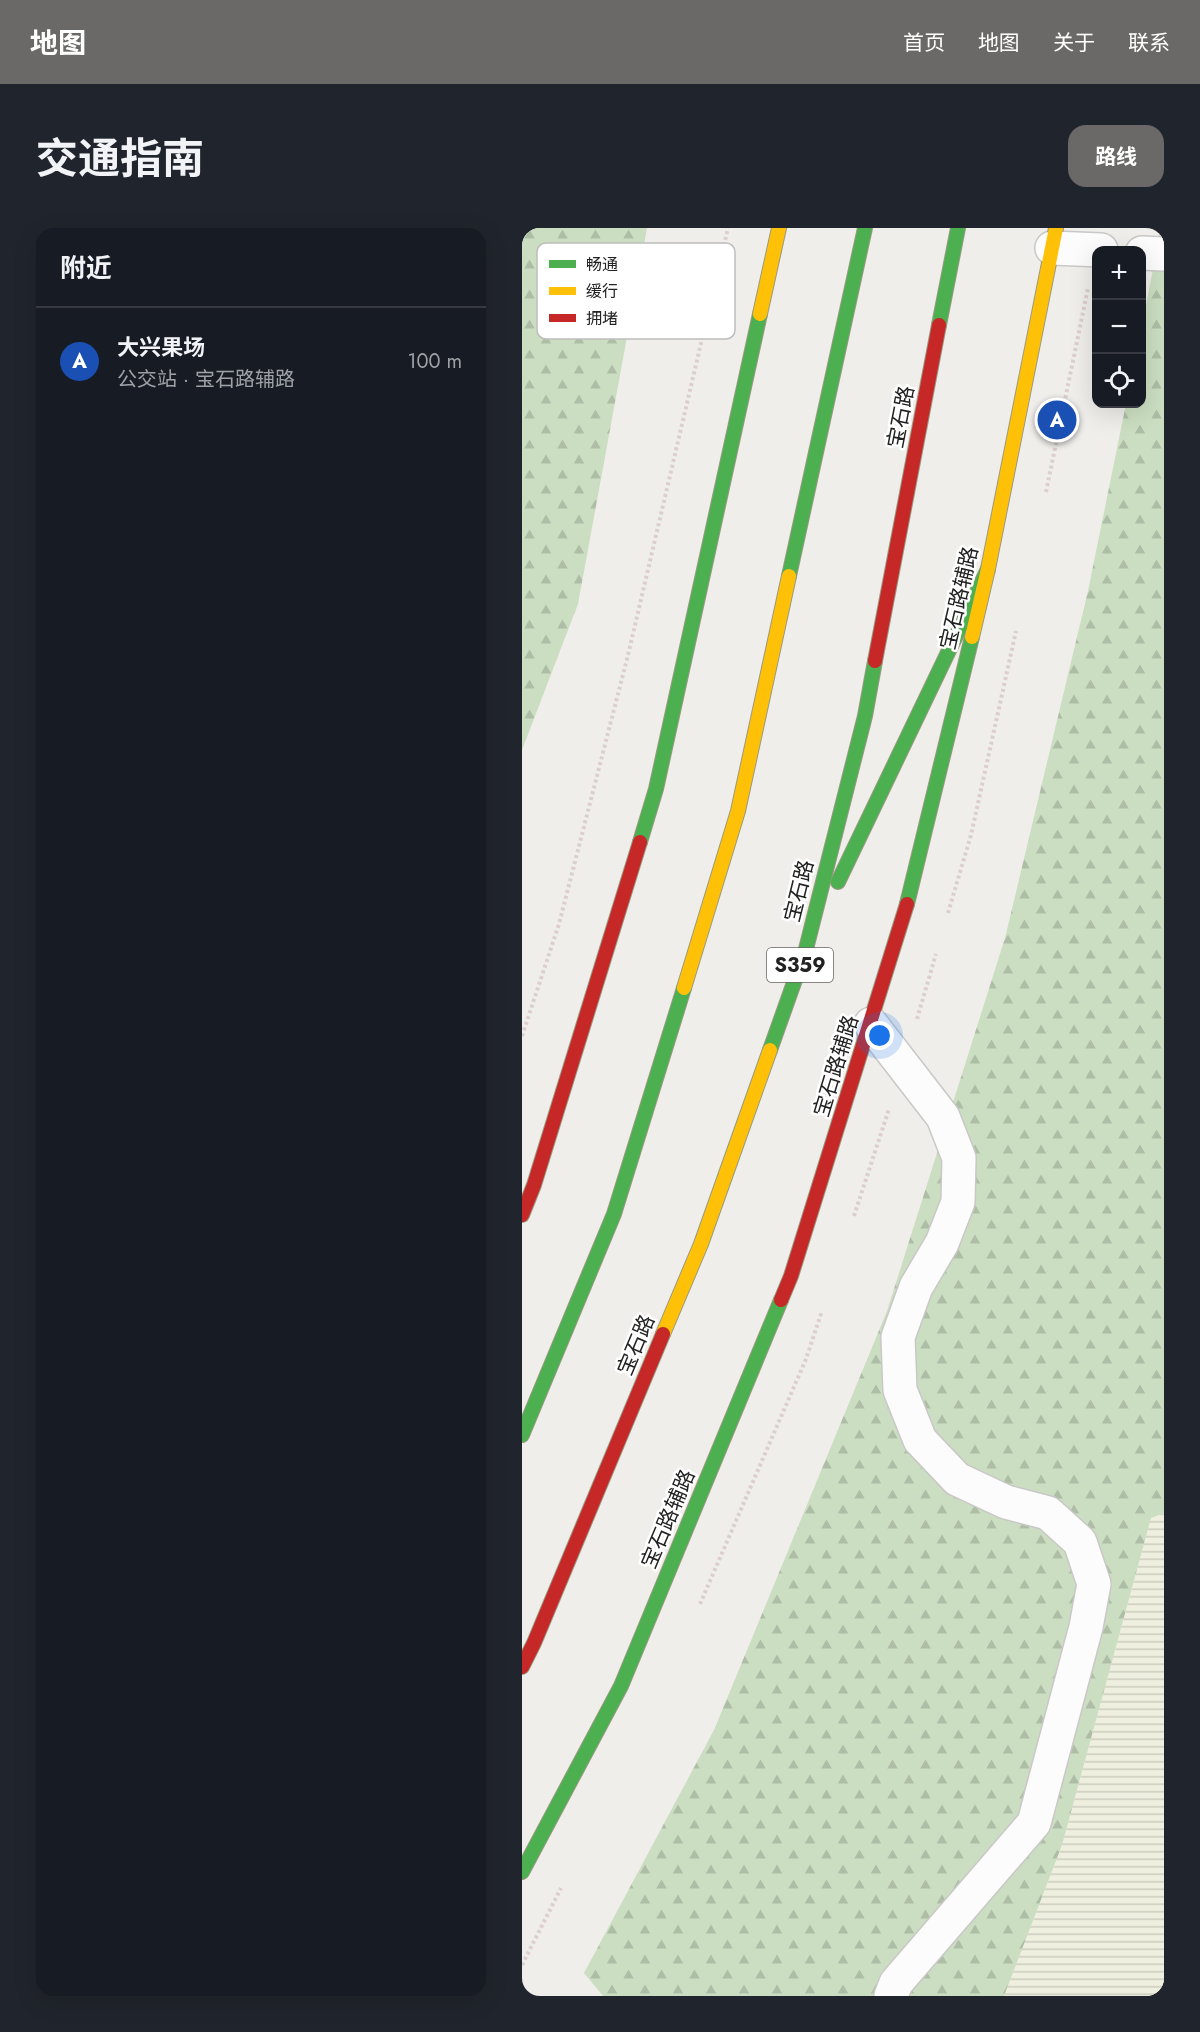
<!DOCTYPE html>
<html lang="zh">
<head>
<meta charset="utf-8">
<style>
	body { margin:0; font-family:Jost,"Noto Sans SC",sans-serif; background:#20242c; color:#f1f3f6 }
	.controls { position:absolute; right:18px; top:18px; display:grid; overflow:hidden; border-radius:12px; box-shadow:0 6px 24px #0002 }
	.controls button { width:54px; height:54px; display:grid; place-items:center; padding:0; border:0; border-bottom:2px solid #363941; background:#171b24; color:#f1f3f6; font:30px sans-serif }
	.you { position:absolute; left:358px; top:808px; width:21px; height:21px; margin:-15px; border:4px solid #fff; border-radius:50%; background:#1a73e8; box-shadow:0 0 0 9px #1a73e833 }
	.badge { display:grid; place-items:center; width:39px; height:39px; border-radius:50%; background:#6a6968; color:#fff; font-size:20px; font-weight:700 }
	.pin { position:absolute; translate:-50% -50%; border:3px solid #fff; box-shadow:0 2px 6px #0006 }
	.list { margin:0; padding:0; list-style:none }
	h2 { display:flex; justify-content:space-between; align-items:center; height:78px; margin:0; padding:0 24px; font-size:26px }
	h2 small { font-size:20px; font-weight:400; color:#9ea1a6 }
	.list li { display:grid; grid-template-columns:39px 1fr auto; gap:18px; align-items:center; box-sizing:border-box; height:108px; padding:0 24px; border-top:2px solid #363941 }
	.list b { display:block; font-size:22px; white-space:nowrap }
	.list p { margin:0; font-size:20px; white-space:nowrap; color:#9ea1a6 }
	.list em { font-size:20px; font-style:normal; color:#9ea1a6 }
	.icon { flex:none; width:33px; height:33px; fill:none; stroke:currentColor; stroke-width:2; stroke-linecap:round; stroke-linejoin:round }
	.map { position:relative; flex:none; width:642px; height:1768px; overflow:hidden; border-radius:18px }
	header { display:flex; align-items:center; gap:36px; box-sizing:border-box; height:84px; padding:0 30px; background:#6a6968; color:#fff }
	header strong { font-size:28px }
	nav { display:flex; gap:33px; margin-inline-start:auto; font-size:21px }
	.intro { display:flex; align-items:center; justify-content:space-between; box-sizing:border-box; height:144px; padding:0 36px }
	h1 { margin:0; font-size:42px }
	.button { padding:15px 27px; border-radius:18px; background:#6a6968; color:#fff; font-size:21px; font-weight:700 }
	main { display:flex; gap:36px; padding:0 36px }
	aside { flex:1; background:#171b24; border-radius:18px; box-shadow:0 6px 24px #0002 }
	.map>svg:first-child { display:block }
</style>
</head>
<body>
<header>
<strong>地图</strong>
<nav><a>首页</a><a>地图</a><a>关于</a><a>联系</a></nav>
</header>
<div class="intro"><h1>交通指南</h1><a class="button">路线</a></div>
<main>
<aside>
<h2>附近<small></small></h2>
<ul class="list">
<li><span class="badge" style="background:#1a4fb4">A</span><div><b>大兴果场</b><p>公交站 · 宝石路辅路</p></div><em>100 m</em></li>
</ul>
</aside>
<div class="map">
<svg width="642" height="1768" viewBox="0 0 642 1768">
	<defs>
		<pattern id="farmland-rules" width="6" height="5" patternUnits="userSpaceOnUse" patternTransform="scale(1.5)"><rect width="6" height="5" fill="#efefdf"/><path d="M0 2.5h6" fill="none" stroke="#cdcdbf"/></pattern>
		<pattern id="forest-firs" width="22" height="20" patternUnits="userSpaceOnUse" patternTransform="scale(1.5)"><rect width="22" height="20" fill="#cbdec1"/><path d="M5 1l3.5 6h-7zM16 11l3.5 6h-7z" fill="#aebea6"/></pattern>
	</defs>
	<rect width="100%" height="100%" fill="#f0eeeb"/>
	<polygon fill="url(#farmland-rules)" points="642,1285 642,1768 482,1768 540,1617 629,1290"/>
	<g fill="url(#forest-firs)">
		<polygon points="0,0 125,0 56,376 0,522"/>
		<polygon points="639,0 642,0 642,1285 629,1290 540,1617 482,1768 81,1768 62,1745 192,1502 365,1083 483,710 566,363 604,176 620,176 620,98"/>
	</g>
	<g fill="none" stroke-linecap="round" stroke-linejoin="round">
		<g stroke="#c9c8c7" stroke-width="36">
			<g id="street">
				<polyline points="530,20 579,22"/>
				<polyline points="620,25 642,26"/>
				<polyline points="349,796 421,889 437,930 436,974 420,1015 394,1059 376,1109 378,1162 398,1212 435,1251 484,1274 526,1285 558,1314 572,1356 564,1399 512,1595 374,1755 369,1768"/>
			</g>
		</g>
		<g stroke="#999a82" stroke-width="16">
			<g id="fast">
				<polyline points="417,97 436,0"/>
				<polyline points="267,348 343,0"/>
				<polyline points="118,614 134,561 238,86"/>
				<polyline points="316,654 466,341"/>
				<polyline points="385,676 450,409"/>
				<polyline points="248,822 284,721 343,488 353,433"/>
				<polyline points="0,1207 92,986 162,760"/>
				<polyline points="0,1644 99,1458 259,1072"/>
			</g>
		</g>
		<g stroke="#999a82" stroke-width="16">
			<g id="slow">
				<polyline points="238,86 257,0"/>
				<polyline points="450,409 466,341 534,0"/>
				<polyline points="162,760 216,583 267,348"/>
				<polyline points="141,1106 179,1016 248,822"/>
			</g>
		</g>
		<g stroke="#999a82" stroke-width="16">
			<g id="jam">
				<polyline points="353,433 417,97"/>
				<polyline points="0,987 12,957 118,614"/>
				<polyline points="259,1072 269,1048 385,676"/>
				<polyline points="0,1439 12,1415 141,1106"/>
			</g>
		</g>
		<g stroke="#dccecd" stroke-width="4" stroke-dasharray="3 3" stroke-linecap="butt">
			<polyline points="524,264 566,60"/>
			<polyline points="426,685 449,607 494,403"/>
			<polyline points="395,791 414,726"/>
			<polyline points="0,808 37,696 106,427 206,0"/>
			<polyline points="332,988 367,881"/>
			<polyline points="178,1376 284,1131 300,1083"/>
			<polyline points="0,1737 39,1660"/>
		</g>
		<use href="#street" stroke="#fdfcfc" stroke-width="33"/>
		<use href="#fast" stroke="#4caf50" stroke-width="14"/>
		<use href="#slow" stroke="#ffc107" stroke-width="14"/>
		<use href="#jam" stroke="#c62828" stroke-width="14"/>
	</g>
	<g text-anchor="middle" stroke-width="5" stroke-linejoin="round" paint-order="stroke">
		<rect fill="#fff" stroke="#646464" stroke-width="1.5" x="245" y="720" width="66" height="34" rx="4.5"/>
		<g font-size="20" font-weight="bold" fill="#222">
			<text x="278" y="744">S359</text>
		</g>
		<g font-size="21" fill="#222" stroke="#fff">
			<text transform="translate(379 189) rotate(-79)" y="7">宝石路</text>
			<text transform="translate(437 370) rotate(-77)" y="7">宝石路辅路</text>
			<text transform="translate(277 663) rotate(-76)" y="7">宝石路</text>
			<text transform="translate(314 838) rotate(-73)" y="7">宝石路辅路</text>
			<text transform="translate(114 1117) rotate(-67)" y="7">宝石路</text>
			<text transform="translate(146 1291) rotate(-67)" y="7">宝石路辅路</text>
		</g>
	</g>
	<rect x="15" y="15" width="198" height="96" rx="9" fill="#fff" stroke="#bdbdbd" stroke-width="1.5"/>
	<rect x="27" y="32" width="27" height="8" fill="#4caf50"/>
	<rect x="27" y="59" width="27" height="8" fill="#ffc107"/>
	<rect x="27" y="86" width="27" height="8" fill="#c62828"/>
	<g font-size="16" fill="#222">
		<text x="64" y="42">畅通</text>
		<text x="64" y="69">缓行</text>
		<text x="64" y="96">拥堵</text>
	</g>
</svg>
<div class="controls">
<button>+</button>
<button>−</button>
<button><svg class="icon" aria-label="locate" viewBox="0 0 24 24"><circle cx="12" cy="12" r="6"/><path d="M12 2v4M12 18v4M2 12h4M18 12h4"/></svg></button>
</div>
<div class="you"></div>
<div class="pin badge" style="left:535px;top:192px;background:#1a4fb4">A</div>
</div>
</main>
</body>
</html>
